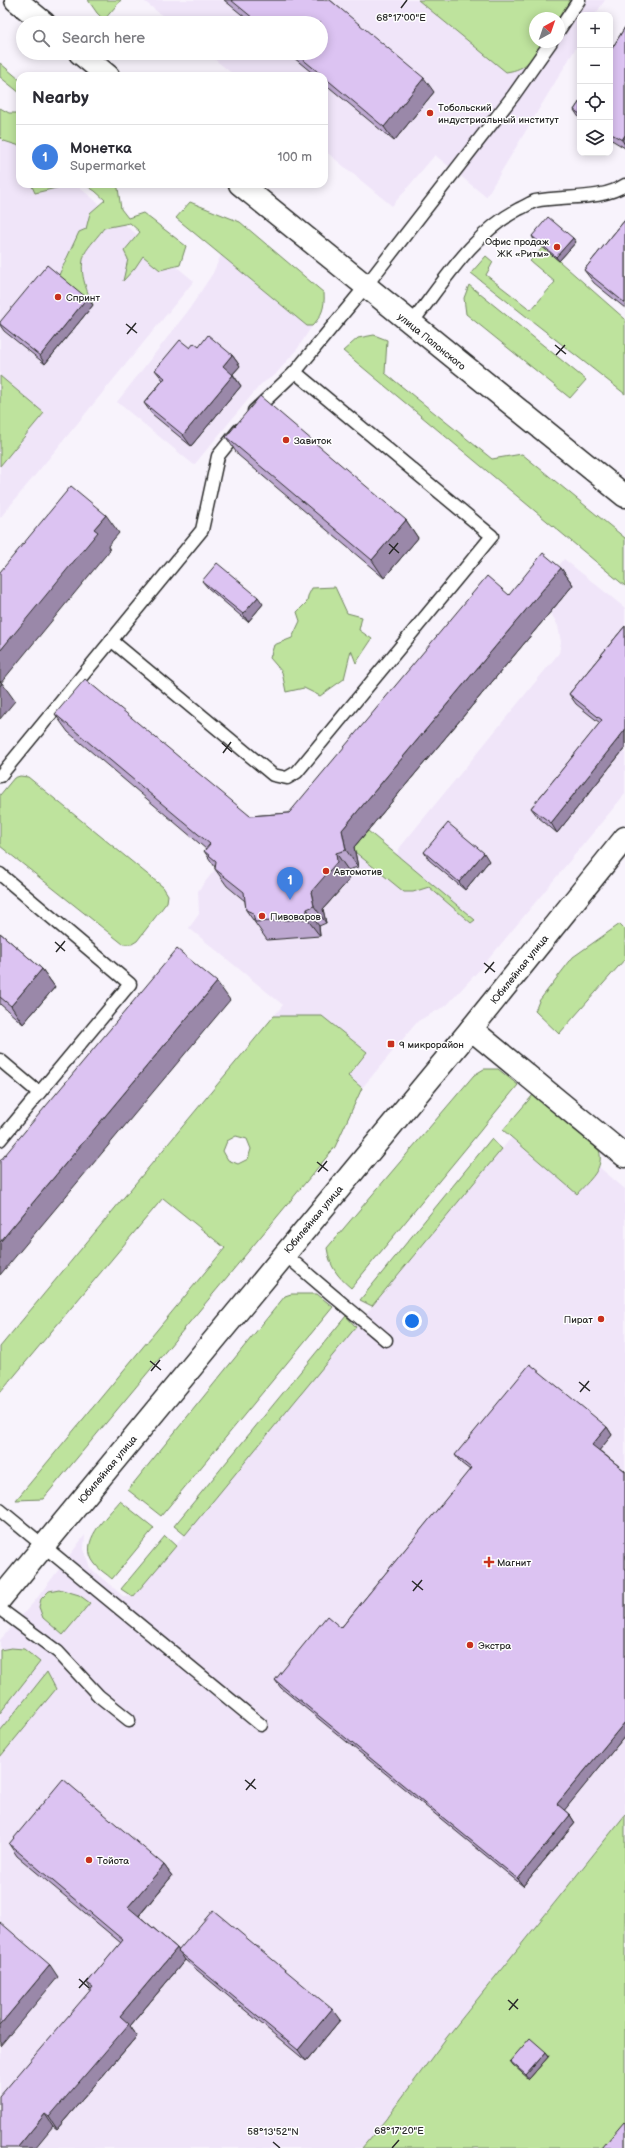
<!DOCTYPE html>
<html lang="en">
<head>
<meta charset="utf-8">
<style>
	body { margin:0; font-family:"Balsamiq Sans",sans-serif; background:#f2f2f3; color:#2b2b33 }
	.controls { position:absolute; right:12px; top:12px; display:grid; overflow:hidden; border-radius:8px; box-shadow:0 2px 10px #0003 }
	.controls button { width:36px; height:36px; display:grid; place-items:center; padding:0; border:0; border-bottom:1px solid #e1e1e2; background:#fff; color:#2b2b33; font:20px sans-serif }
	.compass { position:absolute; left:529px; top:12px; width:36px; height:36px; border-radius:50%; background:#fff; box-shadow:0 2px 10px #0003; rotate:40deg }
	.you { position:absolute; left:412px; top:1321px; width:14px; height:14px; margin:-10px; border:3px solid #fff; border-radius:50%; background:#1a73e8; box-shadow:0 0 0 6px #1a73e833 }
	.badge { display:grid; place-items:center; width:26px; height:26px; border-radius:50%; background:#c8321e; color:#fff; font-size:13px; font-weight:700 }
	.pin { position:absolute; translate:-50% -33px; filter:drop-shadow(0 1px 2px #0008) }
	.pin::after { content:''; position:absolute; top:21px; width:14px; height:12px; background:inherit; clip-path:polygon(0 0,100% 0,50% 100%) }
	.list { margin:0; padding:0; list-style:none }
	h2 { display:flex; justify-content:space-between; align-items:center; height:52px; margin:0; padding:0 16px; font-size:17px }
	h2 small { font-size:13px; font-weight:400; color:#7c7c81 }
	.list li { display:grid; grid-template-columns:26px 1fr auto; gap:12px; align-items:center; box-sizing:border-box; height:64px; padding:0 16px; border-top:1px solid #e1e1e2 }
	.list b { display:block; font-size:15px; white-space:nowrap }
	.list p { margin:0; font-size:13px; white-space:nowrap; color:#7c7c81 }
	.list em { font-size:13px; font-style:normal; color:#7c7c81 }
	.icon { flex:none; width:22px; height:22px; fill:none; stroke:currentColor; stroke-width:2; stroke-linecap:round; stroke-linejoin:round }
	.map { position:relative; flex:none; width:625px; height:2148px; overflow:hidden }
	.search { position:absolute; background:#fff; box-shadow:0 2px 10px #0003; left:16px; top:16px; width:312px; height:44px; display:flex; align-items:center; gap:10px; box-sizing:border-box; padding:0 14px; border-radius:22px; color:#7c7c81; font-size:15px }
	.panel { position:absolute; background:#fff; box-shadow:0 2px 10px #0003; left:16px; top:72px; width:312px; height:116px; border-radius:12px }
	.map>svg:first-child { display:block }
</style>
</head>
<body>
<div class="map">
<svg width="625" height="2148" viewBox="0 0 625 2148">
	<rect width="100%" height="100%" fill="#f8f3fc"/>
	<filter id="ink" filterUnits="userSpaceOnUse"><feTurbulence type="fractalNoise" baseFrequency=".025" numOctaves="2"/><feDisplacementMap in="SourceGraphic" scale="8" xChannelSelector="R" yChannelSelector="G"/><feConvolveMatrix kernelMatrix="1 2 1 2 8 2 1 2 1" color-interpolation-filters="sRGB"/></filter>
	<g filter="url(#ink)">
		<g fill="#f0e5f9" fill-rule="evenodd">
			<path d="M143,0H605L595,15H580V41L486,197L435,155L392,206L324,150V76H235L207,53H321V23H171ZM535,18H559V42H535Z"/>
			<polygon points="0,122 20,139 20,184 75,184 194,281 0,518"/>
			<polygon points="221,255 307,326 312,326 298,348 275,375 261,384 194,465 117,402 188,311 213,273"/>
			<polygon points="564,559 625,608 625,794 482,967 447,1005 418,1021 362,1088 348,1076 367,1052 322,1016 274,1016 283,1005 189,928 199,914 198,891 216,868 227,887 256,909 319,926 326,923 323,910 349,880 348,870 358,867 354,847 368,831 397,854 401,846 559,653 561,642 558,626 552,615 534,596"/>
			<polygon points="511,1138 577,1193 599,1167 625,1189 625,1815 447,2037 386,2119 362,2148 0,2148 0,1640 34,1602 85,1535 84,1549 90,1568 123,1596 133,1597"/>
		</g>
		<g fill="#bee39d" stroke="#748764" fill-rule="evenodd">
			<polygon points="88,0 121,0 104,20 97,13"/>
			<path d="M418,0H572L559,18H535V42H543C531,59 528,69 506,72Z"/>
			<polygon points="0,63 20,80 20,93 0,77"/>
			<polygon points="0,108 9,113 20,113 20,146 4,141 0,137"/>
			<polygon points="31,184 73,184 35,193"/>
			<path d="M84,184H112L118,188L121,209L128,218L143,213L186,246L180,265L160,270L143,256L135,268L123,281L128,259L124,251L140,232L130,223L104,228C100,234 87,248 85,253C78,271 86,289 93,305L58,277L79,232L86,229L90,213L105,200L95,191Z"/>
			<path d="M190,202L240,222L324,293C325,307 322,316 312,326H307L176,218Z"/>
			<polygon points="543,247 625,319 625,394 471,273 486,256 493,262 486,275 531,310 555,282 530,261"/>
			<polygon points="469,285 586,380 570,398 466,314 464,298"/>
			<polygon points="374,335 387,340 385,373 492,459 522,454 625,538 625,586 343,351 358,338"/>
			<polygon points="0,376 44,413 0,466"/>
			<polygon points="335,587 347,613 362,617 359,630 372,639 356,663 351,650 344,679 320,696 304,688 286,692 282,672 270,658 274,645 292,638 300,621 297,612 307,602 308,596 312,588"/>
			<polygon points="20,776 28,777 163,887 168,895 167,902 137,941 132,944 123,944 0,846 0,795 14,778"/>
			<polygon points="368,831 475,920 471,923 429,887 413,892 404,892 355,852 354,847"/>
			<polygon points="620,924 625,929 625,959 559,1034 535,1011 539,1001 573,957"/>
			<path d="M274,1016H322L367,1052L348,1076L362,1088L335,1147L43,1499L16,1500L225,1248L163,1198L0,1393V1347ZM236,1136L247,1139L251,1149L248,1159L238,1164L228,1160L223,1151L227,1141Z"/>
			<path d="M484,1069H498L518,1085L351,1288C337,1276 330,1267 327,1248L474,1075Z"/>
			<path d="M533,1095L599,1150C605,1169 589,1180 577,1194L503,1130Z"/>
			<polygon points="491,1139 502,1149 372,1306 360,1300"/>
			<polygon points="291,1294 317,1294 333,1307 161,1516 128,1490 285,1296"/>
			<polygon points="346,1316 356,1327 185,1535 174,1526"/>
			<path d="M120,1501L154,1528L112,1579C107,1574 99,1570 95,1564C77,1542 107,1517 120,1501Z"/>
			<polygon points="165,1536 176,1546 133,1597 121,1589"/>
			<polygon points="59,1589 79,1595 90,1603 63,1635 43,1618 39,1607 41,1599 49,1591"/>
			<polygon points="11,1648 24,1649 40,1662 0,1713 0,1650"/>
			<polygon points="47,1672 56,1689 0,1757 0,1731"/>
			<polygon points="625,1815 625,2148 362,2148 386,2119 447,2037"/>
		</g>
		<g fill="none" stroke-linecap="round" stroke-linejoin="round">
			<g stroke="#2b2b2b" stroke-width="15">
				<g id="lane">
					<polyline points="559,30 579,0"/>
					<path d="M411,324C443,283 472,234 519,209C524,207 530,203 535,201C564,195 600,201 625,185"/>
					<polyline points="254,411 295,372 365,287 513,96 551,42"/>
					<polyline points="111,640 273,775 287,778 297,772 492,536 295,372"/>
					<polyline points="0,776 202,530 218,456 239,430"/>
					<polyline points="0,874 130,984 0,1140"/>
					<polyline points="0,1060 39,1093"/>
					<path d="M285,1254C318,1284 352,1311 386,1340"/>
					<polyline points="0,1510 261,1725"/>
					<polyline points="0,1609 58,1652 99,1696 129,1720"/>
				</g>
			</g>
			<g stroke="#2b2b2b" stroke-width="25">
				<polyline id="street" points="471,1029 625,1156"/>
			</g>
			<g stroke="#2b2b2b" stroke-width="25">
				<g id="secondary">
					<polyline points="16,0 44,23"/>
					<polyline points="80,53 108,76"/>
					<polyline points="240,184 625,496"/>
					<polyline points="0,1599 471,1029 625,838"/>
				</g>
			</g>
			<use href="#lane" stroke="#fff" stroke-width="12"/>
			<use href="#street" stroke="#fff" stroke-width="22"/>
			<use href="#secondary" stroke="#fff" stroke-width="22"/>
		</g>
		<g fill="#bda8d0" stroke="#2b2b2b">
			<polygon points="224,0 330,0 434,92 394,141 324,83 324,76 316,76 288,53 321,53 321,23 252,23"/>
			<polygon points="625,27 625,148 610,139 610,52"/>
			<polygon points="580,101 580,119 574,110"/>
			<polygon points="625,220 625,308 594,283 584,270"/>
			<polygon points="532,236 573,238 576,242 559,261 534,240"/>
			<polygon points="87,298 93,305 45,364 4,331 0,325 0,322"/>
			<polygon points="199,347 232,355 240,366 233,374 241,386 191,446 152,414 144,403 163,380 155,370 190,348"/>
			<polygon points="226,437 406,520 418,538 384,578 238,455"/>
			<polygon points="561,568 573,585 354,847 358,867 348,870 349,880 323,909 326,923 319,926 320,936 267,940 246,910 245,901 227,886 215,869 215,867 204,851 206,849 68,732 55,714 250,816 289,813 509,595"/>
			<polygon points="202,581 263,604 248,622 208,588"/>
			<polygon points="625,626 625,748 557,833 538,817 531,808 600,723 576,704 569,694"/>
			<polygon points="424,852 489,861 465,890 429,860"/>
			<polygon points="0,933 42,969 55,987 23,1024 0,1004"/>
			<polygon points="607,1427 612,1435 599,1450 625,1471 625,1736 564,1810 570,1815 575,1823 523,1886 281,1688 275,1680 341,1628 470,1470 461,1463 455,1455"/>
			<polygon points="9,1844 164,1865 172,1876 139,1916 177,1948 179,1951 340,2020 306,2061 185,1960 130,2026 137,2036 57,2129 53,2126 0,2148 91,1989 87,1983 121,1943 17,1856"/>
			<polygon points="546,2052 549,2056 529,2079 513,2065 510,2061"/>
		</g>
		<g fill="#9a88a9" stroke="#2b2b2b">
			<polygon points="424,78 434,92 394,141 384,127"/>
			<polygon points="625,135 625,145 622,140"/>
			<polygon points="573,238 576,242 559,261 556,257"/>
			<polygon points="87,298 93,305 45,364 40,356"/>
			<polygon points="232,355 240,366 230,377 223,366"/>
			<polygon points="233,375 241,386 191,446 183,435"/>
			<polygon points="106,515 119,533 108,546 110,550 0,684 0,651 94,529"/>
			<polygon points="406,520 418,538 384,578 372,560"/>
			<polygon points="561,568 573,585 354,847 358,867 346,850 342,830"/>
			<polygon points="258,597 263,604 248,622 243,614"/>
			<polygon points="2,683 15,701 0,719 0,686"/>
			<polygon points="625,730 625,748 557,833 551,823"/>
			<polygon points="336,853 348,870 349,880 323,909 326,923 314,906 311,892"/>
			<polygon points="484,853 489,861 465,890 459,882"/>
			<polygon points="307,909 319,926 320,936 307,919"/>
			<polygon points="42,969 55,987 23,1024 11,1006"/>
			<polygon points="217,982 230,1000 0,1275 0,1242"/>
			<polygon points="607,1427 612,1435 598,1452 592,1445"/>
			<polygon points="625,1722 625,1736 563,1812 557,1804"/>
			<polygon points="570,1815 575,1823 523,1886 518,1879"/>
			<polygon points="164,1865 172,1876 136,1919 128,1907"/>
			<polygon points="177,1948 185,1960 130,2026 137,2036 57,2129 49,2117 120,2016"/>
			<polygon points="50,1965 58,1977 0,2046 0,2025"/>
			<polygon points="332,2009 340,2020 306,2061 298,2050"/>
			<polygon points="546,2052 549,2056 529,2079 526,2075"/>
			<polygon points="45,2114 53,2126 35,2148 17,2148"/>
		</g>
		<g fill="#dcc3f2" stroke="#2b2b2b">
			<polygon points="231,0 330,0 424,78 384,127 324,77 324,76 323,76 295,53 321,53 321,23 259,23"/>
			<polygon points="625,27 625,135 622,140 610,133 610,52"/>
			<polygon points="580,101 580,114 574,110"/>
			<polygon points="548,217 573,238 556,257 532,236"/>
			<polygon points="625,220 625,303 584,270"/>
			<polygon points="47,265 87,298 40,356 0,324 0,322"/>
			<polygon points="208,335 232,355 223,366 233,375 183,435 144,403 165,378 155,370 180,340 190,348 194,343 199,347"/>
			<polygon points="260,396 406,520 372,560 226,437"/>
			<polygon points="71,486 106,515 94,529 98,532 0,651 0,572"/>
			<polygon points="543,553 561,568 342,830 346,850 336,853 337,862 311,892 314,906 307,909 307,919 255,922 253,913 246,910 244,892 215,869 216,861 204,851 210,844 55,714 85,679 250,816 289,813 487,576 509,595"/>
			<polygon points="217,563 258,597 243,614 202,581"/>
			<polygon points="625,626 625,730 551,823 531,808 602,720 569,694"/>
			<polygon points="0,681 2,683 0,686"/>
			<polygon points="448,823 484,853 459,882 424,852"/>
			<polygon points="0,933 42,969 11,1006 0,997"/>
			<polygon points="177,949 217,982 0,1242 0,1161"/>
			<polygon points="530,1364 607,1427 592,1445 625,1471 625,1722 557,1804 570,1815 518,1879 275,1680 327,1616 341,1628 471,1468 455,1455"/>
			<polygon points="63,1779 164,1865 128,1907 177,1948 120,2016 129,2024 49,2117 45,2114 17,2148 0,2148 0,2096 93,1987 87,1983 123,1940 9,1844"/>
			<polygon points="213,1910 332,2009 298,2050 178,1951"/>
			<polygon points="0,1922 50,1965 0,2025"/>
			<polygon points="530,2038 546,2052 526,2075 510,2061"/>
			<polygon points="624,2122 625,2123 625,2148 602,2148"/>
		</g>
	</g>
	<path fill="none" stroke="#2b2b2b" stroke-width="1.5" d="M401,8L407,0M126,324L137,333M127,334L136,323M555,345L566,354M556,355L565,345M389,544L399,553M389,554L398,543M222,743L232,752M223,753L231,742M55,942L65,951M56,952L65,941M484,963L495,972M485,973L494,962M317,1162L328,1171M318,1172L327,1161M150,1361L161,1370M151,1371L160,1360M579,1382L590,1391M580,1392L589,1381M412,1581L423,1590M413,1591L422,1580M245,1780L256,1789M246,1790L255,1779M79,1979L89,1988M79,1988L88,1978M508,2000L518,2009M509,2010L518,1999M273,2142L280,2148M392,2148L399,2140"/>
	<g fill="#c8321e" stroke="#fff" stroke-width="1.5">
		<circle cx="430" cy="113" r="4"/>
		<circle cx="557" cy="247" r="4"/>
		<circle cx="58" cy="297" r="4"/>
		<circle cx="286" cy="440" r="4"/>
		<circle cx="326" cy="871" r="4"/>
		<circle cx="262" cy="916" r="4"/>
		<rect x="387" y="1040" width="8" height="8" rx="2"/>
		<circle cx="601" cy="1319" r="4"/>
		<path d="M487 1556h4v4h4v4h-4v4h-4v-4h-4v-4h4z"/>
		<circle cx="470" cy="1645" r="4"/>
		<circle cx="89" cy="1860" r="4"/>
	</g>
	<g text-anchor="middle" stroke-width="3" stroke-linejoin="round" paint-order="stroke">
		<g font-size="10" fill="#2b2b2b" stroke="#fff" text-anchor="start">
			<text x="438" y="111">Тобольский<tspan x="438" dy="12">индустриальный институт</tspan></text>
			<text x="549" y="245" text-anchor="end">Офис продаж<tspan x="549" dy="12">ЖК «Ритм»</tspan></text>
			<text x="66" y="301">Спринт</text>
			<text x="294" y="444">Завиток</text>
			<text x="334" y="875">Автомотив</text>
			<text x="270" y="920">Пивоваров</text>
			<text x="399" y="1048">9 микрорайон</text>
			<text x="593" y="1323" text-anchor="end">Пират</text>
			<text x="497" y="1566">Магнит</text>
			<text x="478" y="1649">Экстра</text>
			<text x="97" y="1864">Тойота</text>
		</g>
		<g font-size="10" fill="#2b2b2b" stroke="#fff">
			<text transform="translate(432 341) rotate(39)" y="4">улица Полонского</text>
			<text transform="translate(519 969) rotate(-51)" y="4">Юбилейная улица</text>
			<text transform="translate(313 1219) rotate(-50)" y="4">Юбилейная улица</text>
			<text transform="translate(107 1469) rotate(-50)" y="4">Юбилейная улица</text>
		</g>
	</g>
	<g font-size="10" text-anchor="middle" fill="#2b2b2b" stroke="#fff" stroke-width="3" stroke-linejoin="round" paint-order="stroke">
		<text x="401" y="21">68°17'00"E</text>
		<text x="399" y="2134">68°17'20"E</text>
		<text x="273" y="2135">58°13'52"N</text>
	</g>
</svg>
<div class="controls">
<button>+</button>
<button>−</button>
<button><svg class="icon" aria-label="locate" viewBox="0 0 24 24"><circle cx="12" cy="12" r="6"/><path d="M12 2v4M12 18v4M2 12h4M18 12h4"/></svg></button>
<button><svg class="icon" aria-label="layers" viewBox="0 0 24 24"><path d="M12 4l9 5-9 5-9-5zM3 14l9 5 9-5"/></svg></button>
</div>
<svg class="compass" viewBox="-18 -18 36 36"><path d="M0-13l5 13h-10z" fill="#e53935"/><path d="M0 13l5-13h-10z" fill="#7c7c81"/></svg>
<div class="you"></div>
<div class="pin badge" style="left:290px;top:900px;background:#3f7fe0">1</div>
<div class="search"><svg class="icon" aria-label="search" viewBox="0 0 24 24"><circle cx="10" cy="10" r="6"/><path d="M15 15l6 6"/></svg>Search here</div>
<section class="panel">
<h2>Nearby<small></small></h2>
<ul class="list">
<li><span class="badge" style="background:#3f7fe0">1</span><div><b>Монетка</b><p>Supermarket</p></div><em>100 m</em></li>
</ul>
</section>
</div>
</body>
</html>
